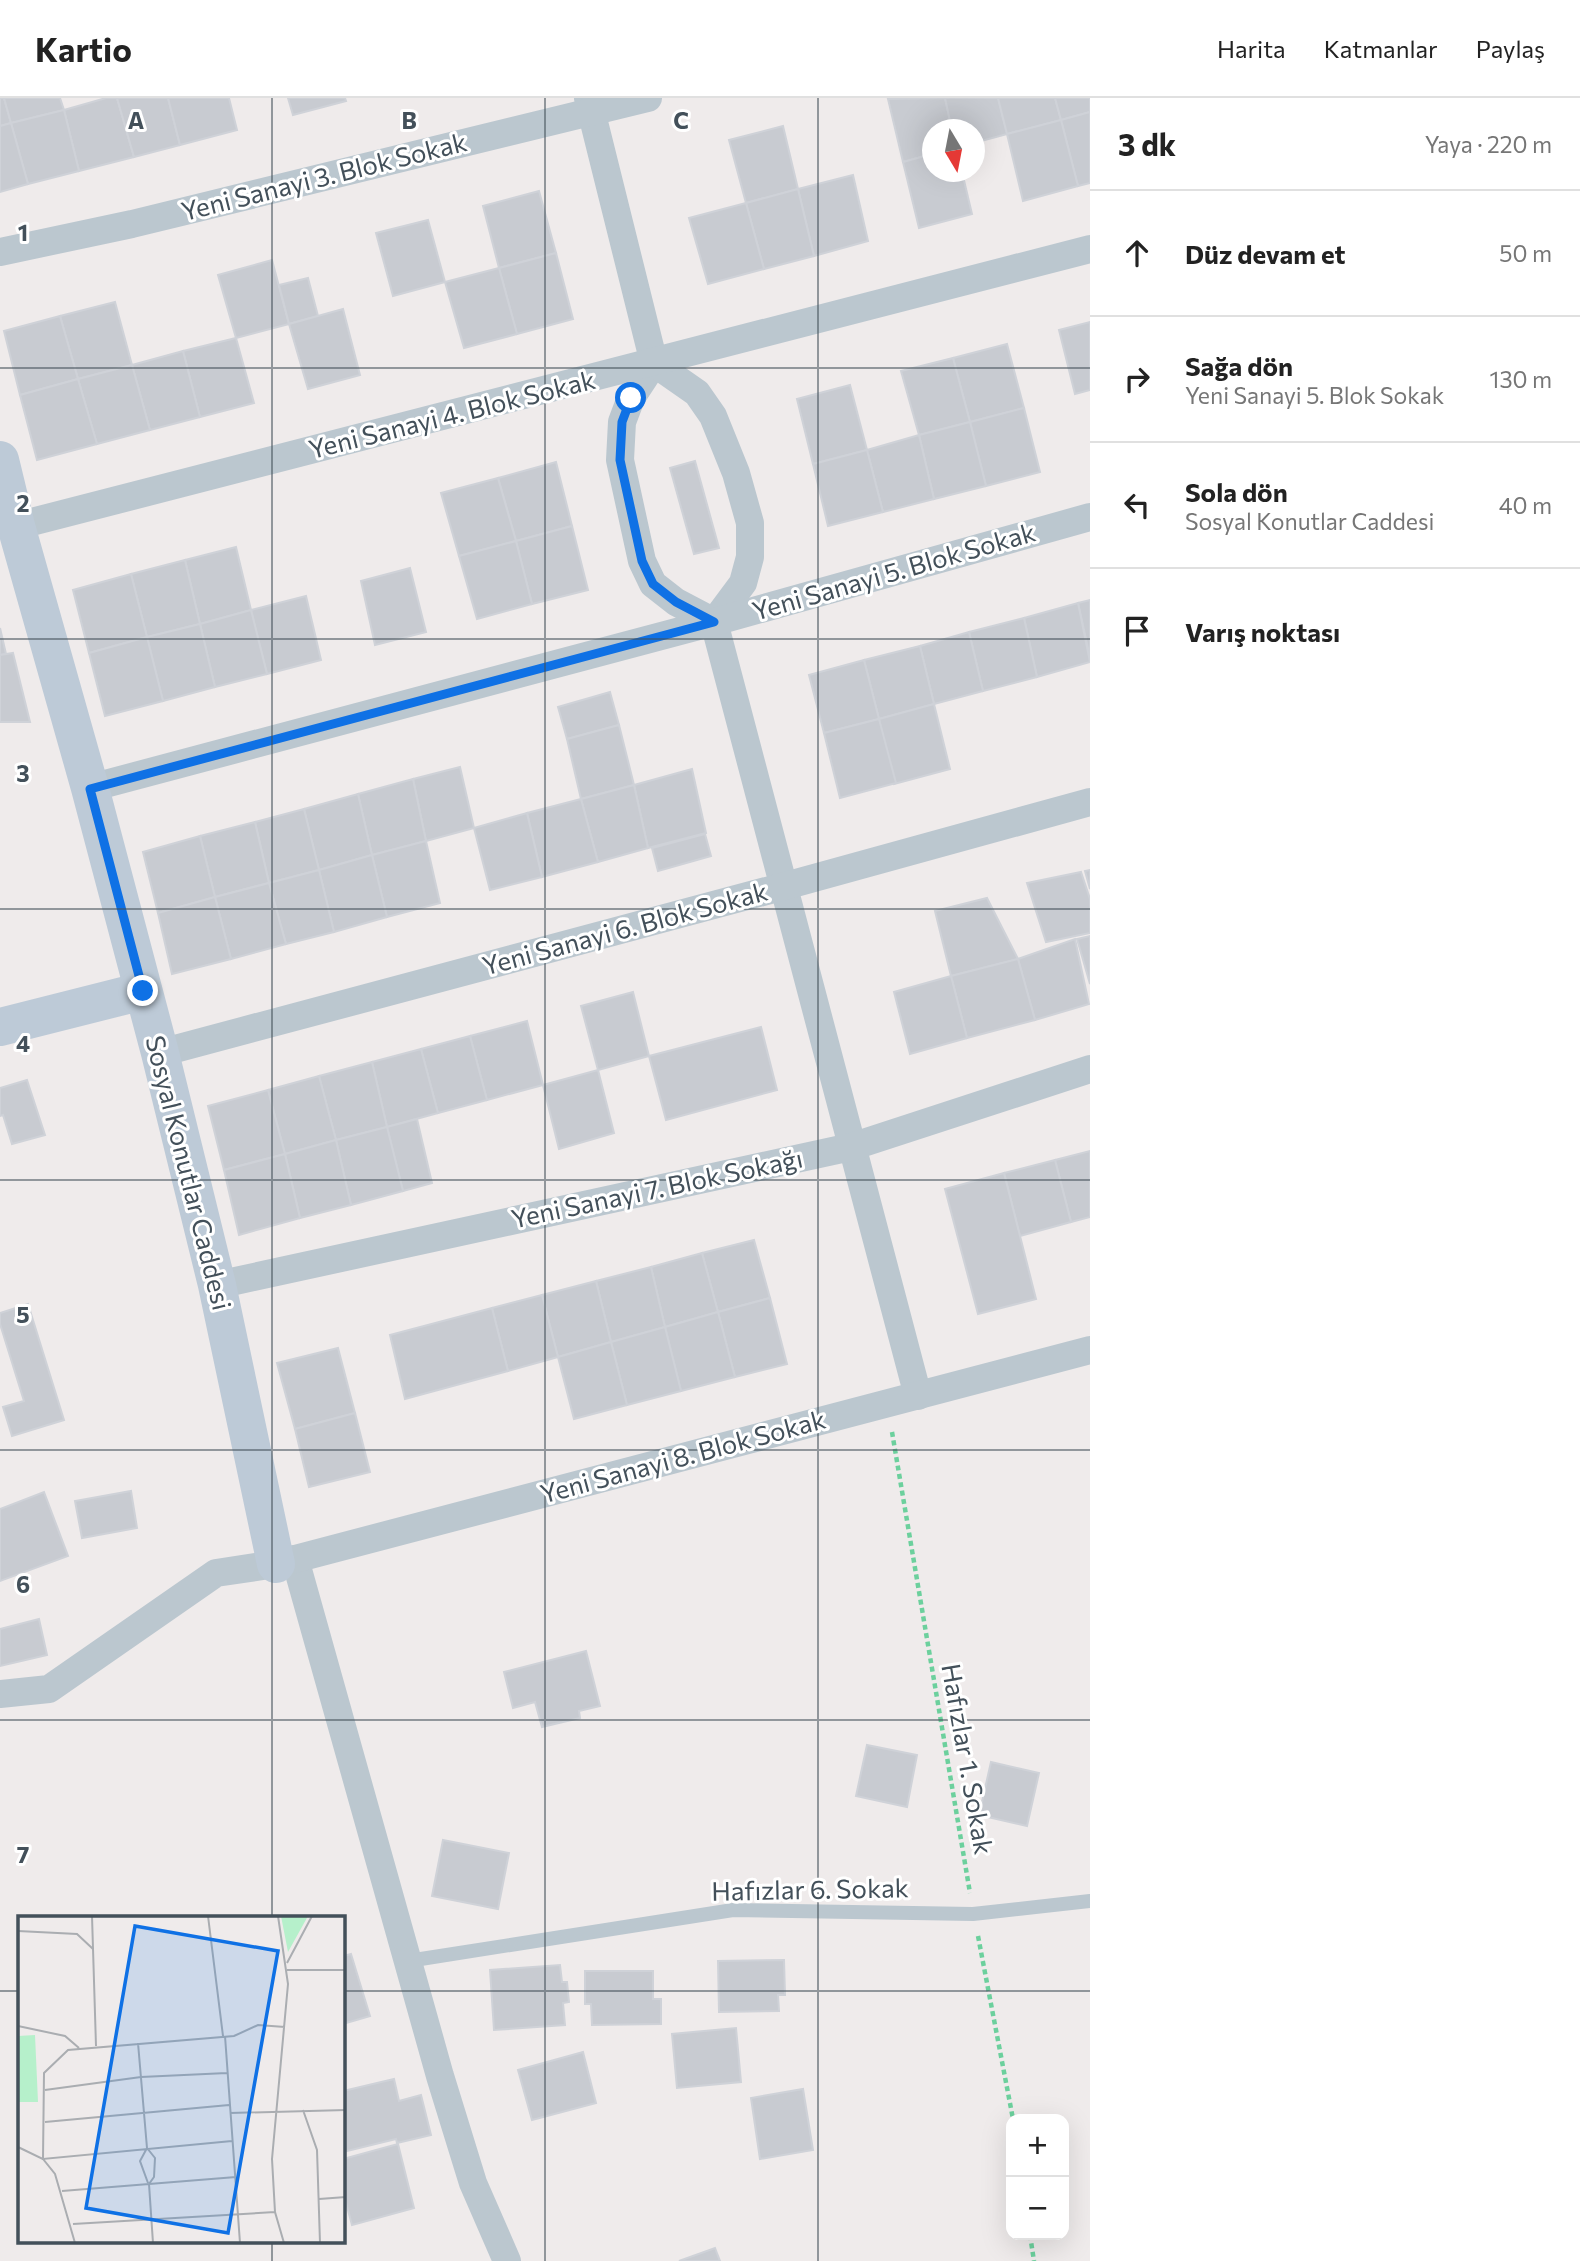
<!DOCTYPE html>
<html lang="tr">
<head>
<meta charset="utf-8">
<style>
	body { margin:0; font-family:Commissioner,sans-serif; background:#f2f2f2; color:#222 }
	.controls { position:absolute; right:21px; bottom:21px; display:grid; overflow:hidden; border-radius:14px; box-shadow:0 7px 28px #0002 }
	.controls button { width:63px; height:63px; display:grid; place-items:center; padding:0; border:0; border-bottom:2px solid #e0e0e0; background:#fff; color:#222; font:35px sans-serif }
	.compass { position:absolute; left:922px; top:21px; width:63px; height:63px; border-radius:50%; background:#fff; box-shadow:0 7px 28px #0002; rotate:170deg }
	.stop { position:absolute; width:21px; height:21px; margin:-16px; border:5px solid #0f71e5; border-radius:50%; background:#fff }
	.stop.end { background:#0f71e5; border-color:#fff; box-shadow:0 2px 7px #0008 }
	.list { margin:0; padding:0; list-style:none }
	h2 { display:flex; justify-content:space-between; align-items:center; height:91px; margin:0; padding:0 28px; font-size:30px }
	h2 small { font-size:23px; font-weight:400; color:#767676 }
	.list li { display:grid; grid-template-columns:46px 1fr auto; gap:21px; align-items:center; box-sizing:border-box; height:126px; padding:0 28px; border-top:2px solid #e0e0e0 }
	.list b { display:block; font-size:26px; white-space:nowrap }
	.list p { margin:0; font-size:23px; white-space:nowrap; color:#767676 }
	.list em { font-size:23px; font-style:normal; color:#767676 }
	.icon { flex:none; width:38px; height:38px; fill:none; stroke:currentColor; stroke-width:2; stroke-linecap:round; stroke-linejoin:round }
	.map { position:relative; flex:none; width:1090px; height:2163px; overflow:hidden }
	header { display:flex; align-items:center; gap:42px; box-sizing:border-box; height:98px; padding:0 35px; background:#fff; border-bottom:2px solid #e0e0e0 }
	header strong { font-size:33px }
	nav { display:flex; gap:38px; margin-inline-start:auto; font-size:24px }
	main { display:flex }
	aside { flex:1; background:#fff }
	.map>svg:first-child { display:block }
</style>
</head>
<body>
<header>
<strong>Kartio</strong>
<nav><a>Harita</a><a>Katmanlar</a><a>Paylaş</a></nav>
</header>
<main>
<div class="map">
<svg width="1090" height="2163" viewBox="0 0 1090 2163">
	<rect width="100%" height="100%" fill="#efebeb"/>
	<g fill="#c8cbd1" stroke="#cfd2d8" stroke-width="2">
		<polygon points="0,0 4,0 11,25 0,28"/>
		<polygon points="4,0 60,0 64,12 11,25"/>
		<polygon points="106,0 117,0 134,59 79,73 64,12"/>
		<polygon points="117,0 168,0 180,47 134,59"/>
		<polygon points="168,0 229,0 237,32 180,47"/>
		<polygon points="288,0 345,0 346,3 293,17"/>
		<polygon points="945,0 952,32 932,32 932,56 903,64 888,1"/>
		<polygon points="945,0 998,0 1007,36 974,45 974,32 952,32"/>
		<polygon points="998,0 1055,0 1061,22 1007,36"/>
		<polygon points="1055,0 1090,0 1090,14 1061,22"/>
		<polygon points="64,12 79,73 28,86 11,25"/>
		<polygon points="1090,14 1090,85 1078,88 1061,22"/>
		<polygon points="1061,22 1078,88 1023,103 1007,36"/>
		<polygon points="11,25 28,86 0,94 0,28"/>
		<polygon points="783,28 798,91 746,105 729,42"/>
		<polygon points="932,56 932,74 962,74 972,116 919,130 903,64"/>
		<polygon points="853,77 868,143 814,158 798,91"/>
		<polygon points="798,91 814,158 764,171 746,105"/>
		<polygon points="539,93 556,155 499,170 483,108"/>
		<polygon points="746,105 764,171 708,186 689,120"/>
		<polygon points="428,122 445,184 393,198 376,135"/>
		<polygon points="556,155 573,221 517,236 499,170"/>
		<polygon points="272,162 289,226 236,240 218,177"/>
		<polygon points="499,170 517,236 464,250 445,184"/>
		<polygon points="308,180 318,218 289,226 279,187"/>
		<polygon points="115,204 132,267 78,281 60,218"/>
		<polygon points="343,211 360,277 308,291 289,226"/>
		<polygon points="60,218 78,281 20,297 4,233"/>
		<polygon points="1090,224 1090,292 1075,296 1059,232"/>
		<polygon points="236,240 254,305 200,319 183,253"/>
		<polygon points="1007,246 1024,310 970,324 953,260"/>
		<polygon points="183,253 200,319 150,332 132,267"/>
		<polygon points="953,260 970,324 919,337 901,273"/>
		<polygon points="132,267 150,332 97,346 78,281"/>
		<polygon points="78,281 97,346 37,362 20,297"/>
		<polygon points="850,287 867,352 813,366 797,301"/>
		<polygon points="1024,310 1040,374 986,388 970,324"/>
		<polygon points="970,324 986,388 934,401 919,337"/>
		<polygon points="919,337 934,401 883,414 867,352"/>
		<polygon points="867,352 883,414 828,428 813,366"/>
		<polygon points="695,363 719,450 694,456 670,370"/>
		<polygon points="556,364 572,428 516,443 498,380"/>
		<polygon points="498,380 516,443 459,458 441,395"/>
		<polygon points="572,428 588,492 532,506 516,443"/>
		<polygon points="516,443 532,506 477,521 459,458"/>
		<polygon points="236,449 251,512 200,526 185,462"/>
		<polygon points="185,462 200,526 147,539 131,476"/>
		<polygon points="410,470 426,534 375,547 361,483"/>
		<polygon points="131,476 147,539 89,555 73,492"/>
		<polygon points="306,498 321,562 267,576 251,512"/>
		<polygon points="1090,502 1090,559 1078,505"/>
		<polygon points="1078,505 1090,564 1037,579 1024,520"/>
		<polygon points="251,512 267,576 215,589 200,526"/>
		<polygon points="1024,520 1037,579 983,593 969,534"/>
		<polygon points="200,526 215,589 163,603 147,539"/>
		<polygon points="0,530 6,556 0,557"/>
		<polygon points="969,534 983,593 934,606 920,548"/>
		<polygon points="147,539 163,603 105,618 89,555"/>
		<polygon points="920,548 934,606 879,621 864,562"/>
		<polygon points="13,555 30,624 0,624 0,557"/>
		<polygon points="864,562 879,621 824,635 809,577"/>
		<polygon points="610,594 619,627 567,641 558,609"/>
		<polygon points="934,606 950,671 894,686 879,621"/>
		<polygon points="879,621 896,685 840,700 824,635"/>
		<polygon points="619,627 634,687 581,701 567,641"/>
		<polygon points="460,669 474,730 426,743 413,681"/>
		<polygon points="692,671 706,735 648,750 634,687"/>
		<polygon points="413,681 426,743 372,757 358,696"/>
		<polygon points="634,687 648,750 598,764 581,701"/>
		<polygon points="358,696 372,757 319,772 304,711"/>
		<polygon points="581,701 598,764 542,779 527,715"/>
		<polygon points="304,711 319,772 269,785 255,724"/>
		<polygon points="527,715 542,779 490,792 474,730"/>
		<polygon points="255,724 269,785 215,799 200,738"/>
		<polygon points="705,736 711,758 658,773 652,750"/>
		<polygon points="200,738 215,799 158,815 143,754"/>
		<polygon points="426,743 440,805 387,819 372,757"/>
		<polygon points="372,757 387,819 334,834 319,772"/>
		<polygon points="319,772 334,834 286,846 269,785"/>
		<polygon points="1090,772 1090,791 1085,773"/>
		<polygon points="1081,774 1090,801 1090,835 1046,844 1027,785"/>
		<polygon points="269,785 286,846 231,861 215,799"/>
		<polygon points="215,799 231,861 172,876 158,815"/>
		<polygon points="987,800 1018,861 951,878 935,813"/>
		<polygon points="1090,838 1090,886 1077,841"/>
		<polygon points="1075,841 1089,906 1035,922 1018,861"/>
		<polygon points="1018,861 1035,922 967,940 951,878"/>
		<polygon points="951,878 967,940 910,956 894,894"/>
		<polygon points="633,894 649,958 598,972 581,908"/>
		<polygon points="527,923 543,987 487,1002 470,938"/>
		<polygon points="761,929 777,992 666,1022 649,958"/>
		<polygon points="470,938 487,1002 438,1015 421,951"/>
		<polygon points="421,951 438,1015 387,1029 372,964"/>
		<polygon points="372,964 387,1029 336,1042 319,978"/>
		<polygon points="598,972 614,1035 559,1051 543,987"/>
		<polygon points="319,978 336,1042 285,1056 268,992"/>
		<polygon points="27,982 45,1037 12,1046 3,1017 0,1018 0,990"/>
		<polygon points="268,992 285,1056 224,1072 208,1008"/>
		<polygon points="417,1021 432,1085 403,1093 387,1029"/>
		<polygon points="387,1029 403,1093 351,1107 336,1042"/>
		<polygon points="336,1042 351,1107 300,1120 285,1056"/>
		<polygon points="1090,1053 1090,1119 1071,1124 1055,1062"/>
		<polygon points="285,1056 300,1120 239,1137 224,1072"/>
		<polygon points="1055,1062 1071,1124 1020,1138 1004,1075"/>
		<polygon points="1004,1075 1036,1201 978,1216 945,1091"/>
		<polygon points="754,1142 770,1200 718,1214 702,1155"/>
		<polygon points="702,1155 718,1214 665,1229 651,1169"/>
		<polygon points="651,1169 665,1229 611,1244 596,1183"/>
		<polygon points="596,1183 611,1244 558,1259 542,1197"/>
		<polygon points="542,1197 558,1259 508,1273 492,1210"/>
		<polygon points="770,1200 787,1266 735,1279 718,1214"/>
		<polygon points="28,1206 64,1322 12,1338 3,1309 24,1303 0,1226 0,1215"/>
		<polygon points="492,1210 508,1273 405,1301 390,1237"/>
		<polygon points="718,1214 735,1279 681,1293 665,1229"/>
		<polygon points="665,1229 681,1293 627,1307 611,1244"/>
		<polygon points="611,1244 627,1307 574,1321 558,1259"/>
		<polygon points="338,1250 355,1315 295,1331 277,1265"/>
		<polygon points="355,1315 370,1374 309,1389 295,1331"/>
		<polygon points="131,1393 137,1430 82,1440 75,1403"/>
		<polygon points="44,1394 68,1458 0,1483 0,1411"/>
		<polygon points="39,1521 47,1557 0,1568 0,1531"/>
		<polygon points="586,1553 600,1608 579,1613 580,1620 542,1629 535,1604 513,1610 504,1574"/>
		<polygon points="867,1647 917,1657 907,1709 856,1698"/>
		<polygon points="991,1664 1039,1675 1027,1728 979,1717"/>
		<polygon points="443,1742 509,1755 498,1811 432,1798"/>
		<polygon points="351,1856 370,1918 343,1926 343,1858"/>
		<polygon points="784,1862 785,1897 778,1897 779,1913 719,1914 718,1863"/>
		<polygon points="560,1867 562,1884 567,1884 569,1904 563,1905 565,1927 494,1932 490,1872"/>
		<polygon points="585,1873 653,1873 653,1901 661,1901 661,1926 592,1927 591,1906 585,1906"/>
		<polygon points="736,1930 741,1984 677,1990 672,1936"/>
		<polygon points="583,1954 596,2005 532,2022 518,1972"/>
		<polygon points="394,1981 399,2003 421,1997 431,2037 397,2045 396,2041 343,2054 343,1993"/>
		<polygon points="803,1991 813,2052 760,2061 751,2000"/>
		<polygon points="398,2046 414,2110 352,2127 343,2094 343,2061"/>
		<polygon points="715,2150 720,2163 679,2163"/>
	</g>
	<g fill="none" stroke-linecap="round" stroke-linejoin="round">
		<g stroke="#6cd09d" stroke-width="4.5" stroke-dasharray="5 3.5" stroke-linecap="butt">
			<polyline points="892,1334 970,1795"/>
			<polyline points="978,1838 1013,2021"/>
			<polyline points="1030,2137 1034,2163"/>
		</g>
		<polyline stroke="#bbc7cf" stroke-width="14" points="408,1863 733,1812 973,1816 1090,1803"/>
		<g stroke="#bbc7cf" stroke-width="28">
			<polyline points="588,0 654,265 631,300 622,324 620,362 642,463 653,486 676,504 714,524"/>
			<polyline points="0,154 132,126 648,0"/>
			<polyline points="654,265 697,295 713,318 736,375 750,425 750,459 743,485 714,524 918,1298"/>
			<polyline points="16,428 1090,151"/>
			<polyline points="90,690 714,524 1090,419"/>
			<polyline points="160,955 785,788 1090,704"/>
			<polyline points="217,1187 851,1049 1090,971"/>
			<polyline points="295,1461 440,1978 473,2085 507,2163"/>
			<polyline points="0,1596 49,1591 216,1475 276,1466 1090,1252"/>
		</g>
		<g stroke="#bdcad7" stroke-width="38">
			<polyline points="0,362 16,428 90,690 160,955 217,1187 276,1466"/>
			<polyline points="0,929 143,893"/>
		</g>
	</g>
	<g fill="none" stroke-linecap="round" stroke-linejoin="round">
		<polyline stroke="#0f71e5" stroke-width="9" points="143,893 90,691 714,524 676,504 653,486 642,463 620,362 622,324 631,300"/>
	</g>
	<path fill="none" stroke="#43505a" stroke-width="2" stroke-opacity="0.55" d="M272,0V1820M545,0V2163M818,0V2163M0,270H1090M0,541H1090M0,811H1090M0,1082H1090M0,1352H1090M0,1622H1090M0,1893H19M343,1893H1090M272,2144V2163"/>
	<g text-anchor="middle" stroke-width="6" stroke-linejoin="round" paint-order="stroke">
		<g font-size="26" fill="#43505a" stroke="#fff">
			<text transform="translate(324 79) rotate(-14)" y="9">Yeni Sanayi 3. Blok Sokak</text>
			<text transform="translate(452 317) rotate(-14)" y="9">Yeni Sanayi 4. Blok Sokak</text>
			<text transform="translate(894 474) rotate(-16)" y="9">Yeni Sanayi 5. Blok Sokak</text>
			<text transform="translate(625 831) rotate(-15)" y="9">Yeni Sanayi 6. Blok Sokak</text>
			<text transform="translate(188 1075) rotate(76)" y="9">Sosyal Konutlar Caddesi</text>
			<text transform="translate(657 1091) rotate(-12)" y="9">Yeni Sanayi 7. Blok Sokağı</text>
			<text transform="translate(683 1359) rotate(-15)" y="9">Yeni Sanayi 8. Blok Sokak</text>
			<text transform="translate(967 1661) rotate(80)" y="9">Hafızlar 1. Sokak</text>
			<text transform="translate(810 1792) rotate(-1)" y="9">Hafızlar 6. Sokak</text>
		</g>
	</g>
	<g transform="translate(18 1818)">
		<rect width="327" height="327" fill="#efebeb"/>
		<path d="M263,0H290L270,36ZM17,119L20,186H0V120Z" fill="#b6f0cb"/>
		<path fill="none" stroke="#aaadb1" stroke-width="2" d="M74,0L78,130M190,0L205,120M260,0L270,68L254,243L257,296L266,327M0,15L59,18L75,33M269,47L294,0M269,54H328M0,110L47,120L61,132M207,120L222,327M120,127L129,232L122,245L130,267M27,174L123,161L209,157M285,194L299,234L302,327M212,197L328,194M27,206L211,189M214,225L25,243L26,157L50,134L216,120L240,109L267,111M0,231L25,243L37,258L57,327M129,232L137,242L136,261L131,268L135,327M44,275L218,261M301,283L328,281M55,308L257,296"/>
		<path fill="#0f71e5" fill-opacity="0.15" stroke="#0f71e5" stroke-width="3.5" d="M117,10L260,35L210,317L68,292Z"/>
		<rect width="327" height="327" fill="none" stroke="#43505a" stroke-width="3.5"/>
	</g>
	<g font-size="23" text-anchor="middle" font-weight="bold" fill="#43505a" stroke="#fff" stroke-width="6" stroke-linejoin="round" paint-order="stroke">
		<text x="136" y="31">A</text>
		<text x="409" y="31">B</text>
		<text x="681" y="31">C</text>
		<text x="23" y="143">1</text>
		<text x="23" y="414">2</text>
		<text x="23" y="684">3</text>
		<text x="23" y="954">4</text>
		<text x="23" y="1225">5</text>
		<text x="23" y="1495">6</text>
		<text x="23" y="1765">7</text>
	</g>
</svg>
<div class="controls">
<button>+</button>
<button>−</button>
</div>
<svg class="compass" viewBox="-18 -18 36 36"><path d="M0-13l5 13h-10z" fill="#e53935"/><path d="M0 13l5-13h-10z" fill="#767676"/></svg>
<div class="stop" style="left:631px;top:300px"></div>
<div class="stop end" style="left:143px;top:893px"></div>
</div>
<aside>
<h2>3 dk<small>Yaya · 220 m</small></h2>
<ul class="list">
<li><svg class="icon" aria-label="ahead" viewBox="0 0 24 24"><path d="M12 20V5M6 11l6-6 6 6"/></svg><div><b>Düz devam et</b></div><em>50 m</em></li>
<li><svg class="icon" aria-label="right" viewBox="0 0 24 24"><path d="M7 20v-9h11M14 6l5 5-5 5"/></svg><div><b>Sağa dön</b><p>Yeni Sanayi 5. Blok Sokak</p></div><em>130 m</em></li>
<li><svg class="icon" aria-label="left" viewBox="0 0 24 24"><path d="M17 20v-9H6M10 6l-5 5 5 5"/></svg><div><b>Sola dön</b><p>Sosyal Konutlar Caddesi</p></div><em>40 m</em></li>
<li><svg class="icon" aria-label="arrive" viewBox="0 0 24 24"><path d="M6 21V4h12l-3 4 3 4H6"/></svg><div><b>Varış noktası</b></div></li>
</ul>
</aside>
</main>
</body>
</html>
